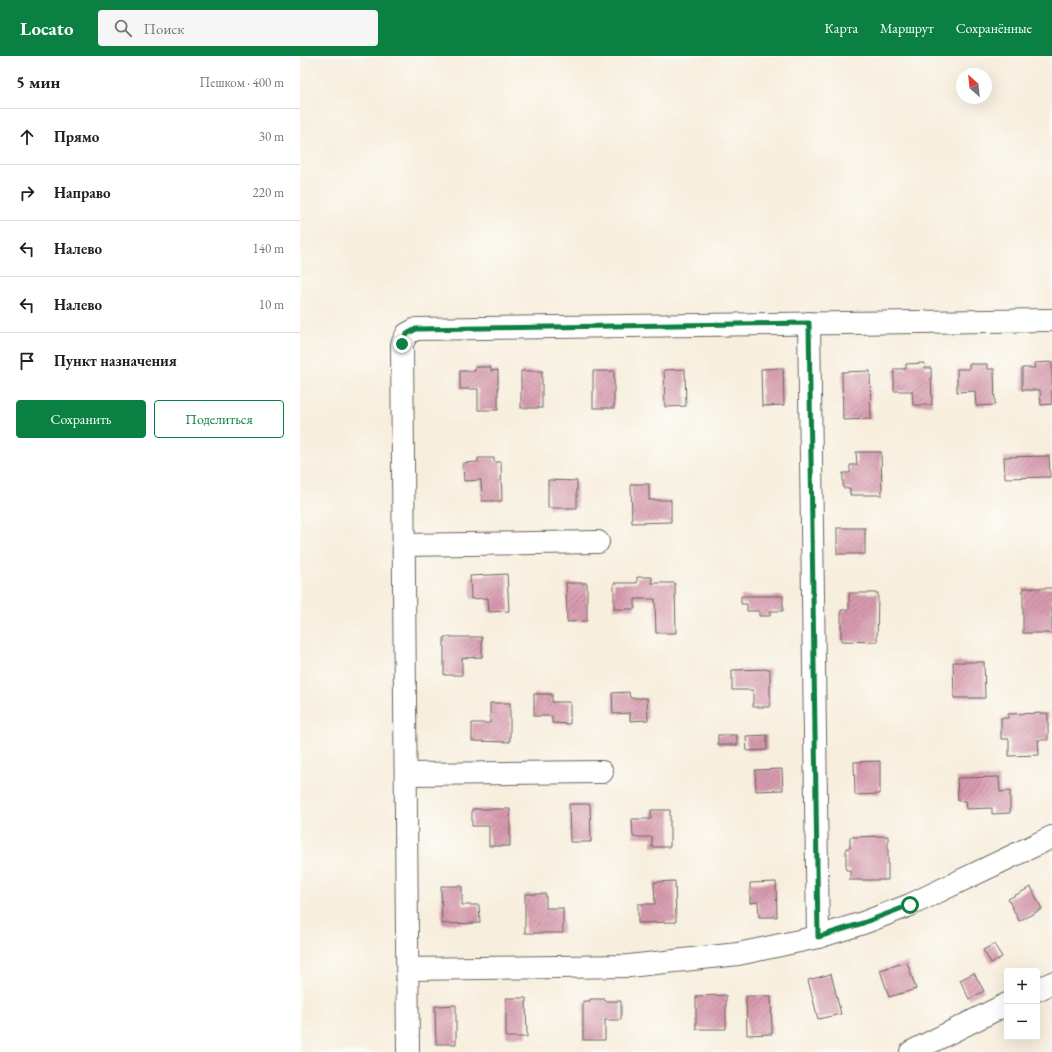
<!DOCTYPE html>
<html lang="ru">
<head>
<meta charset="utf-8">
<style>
	body { margin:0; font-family:"EB Garamond",serif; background:#f6f6f6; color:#202124 }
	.controls { position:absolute; right:12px; bottom:12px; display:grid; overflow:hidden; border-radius:4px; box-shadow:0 4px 16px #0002 }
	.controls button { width:36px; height:36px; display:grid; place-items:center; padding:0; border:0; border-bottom:1px solid #e0e0e0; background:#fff; color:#202124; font:20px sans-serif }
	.compass { position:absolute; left:656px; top:12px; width:36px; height:36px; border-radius:50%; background:#fff; box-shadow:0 4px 16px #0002; rotate:333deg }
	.stop { position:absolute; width:12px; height:12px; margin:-9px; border:3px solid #0b8043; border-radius:50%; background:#fff }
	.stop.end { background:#0b8043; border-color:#fff; box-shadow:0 1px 4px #0008 }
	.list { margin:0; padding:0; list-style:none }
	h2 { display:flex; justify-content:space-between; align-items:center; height:52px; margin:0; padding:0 16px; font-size:17px }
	h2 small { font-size:13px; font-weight:400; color:#757577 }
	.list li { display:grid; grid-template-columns:26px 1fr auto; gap:12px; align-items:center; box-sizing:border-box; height:56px; padding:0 16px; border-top:1px solid #e0e0e0 }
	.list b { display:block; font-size:15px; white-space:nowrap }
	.list em { font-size:13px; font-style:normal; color:#757577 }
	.actions { display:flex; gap:8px; padding:12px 16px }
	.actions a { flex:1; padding:9px 0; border:1px solid #0b8043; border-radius:4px; text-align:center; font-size:14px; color:#0b8043 }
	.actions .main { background:#0b8043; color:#fff }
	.icon { flex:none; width:22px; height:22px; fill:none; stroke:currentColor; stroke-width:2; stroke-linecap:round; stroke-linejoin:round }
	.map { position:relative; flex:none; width:752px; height:996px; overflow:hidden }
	header { display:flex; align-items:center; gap:24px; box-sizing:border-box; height:56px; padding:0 20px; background:#0b8043; color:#fff }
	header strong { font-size:19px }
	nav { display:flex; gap:22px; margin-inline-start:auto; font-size:14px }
	.search { width:280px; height:36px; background:#f6f6f6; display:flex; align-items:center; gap:10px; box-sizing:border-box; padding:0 14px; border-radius:4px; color:#757577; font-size:15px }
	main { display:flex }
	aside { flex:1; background:#fff }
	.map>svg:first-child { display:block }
</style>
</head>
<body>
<header>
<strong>Locato</strong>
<div class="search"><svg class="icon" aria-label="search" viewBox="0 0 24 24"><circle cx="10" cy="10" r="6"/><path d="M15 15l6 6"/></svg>Поиск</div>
<nav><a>Карта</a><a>Маршрут</a><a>Сохранённые</a></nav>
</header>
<main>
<aside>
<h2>5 мин<small>Пешком · 400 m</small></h2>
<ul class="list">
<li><svg class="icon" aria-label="ahead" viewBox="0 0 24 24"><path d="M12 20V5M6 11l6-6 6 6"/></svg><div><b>Прямо</b></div><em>30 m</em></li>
<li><svg class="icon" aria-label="right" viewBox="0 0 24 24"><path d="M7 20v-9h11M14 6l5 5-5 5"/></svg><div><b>Направо</b></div><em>220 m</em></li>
<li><svg class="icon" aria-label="left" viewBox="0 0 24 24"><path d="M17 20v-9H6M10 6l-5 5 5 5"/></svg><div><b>Налево</b></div><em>140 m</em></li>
<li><svg class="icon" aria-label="left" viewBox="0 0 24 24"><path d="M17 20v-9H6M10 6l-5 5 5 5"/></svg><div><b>Налево</b></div><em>10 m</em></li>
<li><svg class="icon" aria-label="arrive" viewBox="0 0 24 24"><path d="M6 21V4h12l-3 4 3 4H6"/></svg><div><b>Пункт назначения</b></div></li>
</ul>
<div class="actions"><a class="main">Сохранить</a><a>Поделиться</a></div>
</aside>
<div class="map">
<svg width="752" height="996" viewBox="0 0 752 996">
	<defs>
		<pattern id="building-hatch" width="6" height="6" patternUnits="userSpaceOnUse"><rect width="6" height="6" fill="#d79aad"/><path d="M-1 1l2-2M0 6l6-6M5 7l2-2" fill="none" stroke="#ae7d8c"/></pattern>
	</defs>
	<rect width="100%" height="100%" fill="#fdfcf7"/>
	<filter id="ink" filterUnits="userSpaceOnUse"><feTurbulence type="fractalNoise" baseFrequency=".025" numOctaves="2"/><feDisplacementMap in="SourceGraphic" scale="8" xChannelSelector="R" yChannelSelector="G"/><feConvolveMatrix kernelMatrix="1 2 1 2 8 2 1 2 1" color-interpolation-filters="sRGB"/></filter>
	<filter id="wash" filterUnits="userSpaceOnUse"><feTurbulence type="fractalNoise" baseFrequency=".012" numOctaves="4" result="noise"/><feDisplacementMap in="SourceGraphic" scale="16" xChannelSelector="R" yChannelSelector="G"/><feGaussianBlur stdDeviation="0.9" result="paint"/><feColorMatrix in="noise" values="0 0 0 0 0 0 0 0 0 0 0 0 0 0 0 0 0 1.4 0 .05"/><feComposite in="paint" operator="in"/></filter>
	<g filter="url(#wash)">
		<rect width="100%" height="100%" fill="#f7eedd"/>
		<g id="blocks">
			<g fill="url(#building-hatch)">
				<polygon points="752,306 752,348 741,349 740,334 722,334 722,312 735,312 734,307"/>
				<polygon points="624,307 625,312 631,312 632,349 613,349 612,335 594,335 594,313 606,313 606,308"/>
				<polygon points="669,308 687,308 687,313 694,313 695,349 676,350 675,335 657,336 657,313 669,313"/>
				<polygon points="175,311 191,311 191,315 198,314 198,354 178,354 178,333 160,333 160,315 175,315"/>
				<polygon points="483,312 484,349 462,350 461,313"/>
				<polygon points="385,313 386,350 365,351 364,314"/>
				<rect x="221" y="315" width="21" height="37"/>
				<rect x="293" y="315" width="21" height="37"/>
				<polygon points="570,315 571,363 543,364 542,316"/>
				<polygon points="556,396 581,396 582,439 550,439 550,432 543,432 543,417 550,417 550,409 557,409"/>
				<polygon points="749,400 750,421 705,422 704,401"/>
				<polygon points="178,402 194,402 194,406 201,406 202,445 182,445 181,424 164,425 163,407 178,406"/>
				<polygon points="248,424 277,425 277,452 248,452"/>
				<polygon points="331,428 349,428 349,444 371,444 371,466 332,467"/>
				<rect x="537" y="472" width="28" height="26"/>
				<polygon points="207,518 209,555 189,556 188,542 171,543 170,520"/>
				<polygon points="337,521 352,521 352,527 375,527 376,577 356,577 355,543 335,543 335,553 314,553 314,527 337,527"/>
				<polygon points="266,527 287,527 287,565 267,566"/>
				<rect x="723" y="532" width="29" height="45"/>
				<polygon points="549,537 578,537 577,586 541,585 541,554 549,554"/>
				<polygon points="441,540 483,540 483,555 470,555 470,560 459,560 459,555 447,555 447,548 441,548"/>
				<polygon points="144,581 182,581 182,601 162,602 162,619 144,619"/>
				<polygon points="653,606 684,606 685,642 654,642"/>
				<polygon points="470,613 470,651 453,651 453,634 432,634 432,614"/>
				<polygon points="329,636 330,642 347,642 348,664 330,665 330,657 313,658 312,637"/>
				<polygon points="234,638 252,638 252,646 270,646 270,668 252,667 252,660 234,660"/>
				<polygon points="190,647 210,647 210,686 172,685 172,667 190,667"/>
				<polygon points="748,657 748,684 738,684 739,699 709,700 709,683 701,683 701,662 708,662 708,658"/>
				<rect x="418" y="679" width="19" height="10"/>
				<polygon points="467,679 467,694 447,695 446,680"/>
				<polygon points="580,705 580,738 555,739 554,706"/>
				<polygon points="482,713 483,734 456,735 455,714"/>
				<polygon points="699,721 700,736 710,735 710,757 692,758 692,752 666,753 665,745 658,745 657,722"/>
				<polygon points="269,748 290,748 291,786 270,786"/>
				<polygon points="172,753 210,753 210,790 189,790 189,770 172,770"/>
				<polygon points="351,754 370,754 370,791 352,791 352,781 333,781 332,763 351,763"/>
				<polygon points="588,780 588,824 550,824 550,814 546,814 546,792 550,792 550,781"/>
				<polygon points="375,825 376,866 338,867 338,848 355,848 354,826"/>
				<polygon points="476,826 477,861 459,861 458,846 450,847 450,827"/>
				<polygon points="141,830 162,830 162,849 179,849 180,867 142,868"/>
				<polygon points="731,831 742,853 719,865 708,843"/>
				<polygon points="225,838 246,838 246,852 263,852 263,877 225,877"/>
				<polygon points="694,888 702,901 691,907 683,894"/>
				<polygon points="607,906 616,933 589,941 580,914"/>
				<polygon points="674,917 684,935 669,943 660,924"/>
				<polygon points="531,918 541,958 518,963 508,924"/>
				<polygon points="426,939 426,973 396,973 396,940"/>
				<polygon points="446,940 471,940 472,978 447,979"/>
				<polygon points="206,942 226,942 227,981 206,981"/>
				<polygon points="290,943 305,943 305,945 321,945 321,964 305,964 305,984 283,984 283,945 290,945"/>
				<polygon points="156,949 156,988 136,988 135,950"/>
			</g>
		</g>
	</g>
	<g filter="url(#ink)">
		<use href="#blocks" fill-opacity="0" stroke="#696660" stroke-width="1"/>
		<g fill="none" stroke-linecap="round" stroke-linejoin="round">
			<g stroke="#696660" stroke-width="24">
				<g id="minor">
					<polyline points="509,267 518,881"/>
					<polyline points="104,489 298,486"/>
					<polyline points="106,718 302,716"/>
					<polyline points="108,913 329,910 438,898 518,881 563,867 610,849 752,781"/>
					<polyline points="737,934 752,927"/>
					<polyline points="108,996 102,288 107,278 116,273 752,264"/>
					<polyline points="611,996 707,948"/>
				</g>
			</g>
			<use href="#minor" stroke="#fff" stroke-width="22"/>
		</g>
	</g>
	<g fill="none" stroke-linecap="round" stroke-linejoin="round" filter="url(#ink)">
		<polyline stroke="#0b8043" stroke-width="5" points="102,288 107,278 116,273 509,267 518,881 563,867 610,849"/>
	</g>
</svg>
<div class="controls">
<button>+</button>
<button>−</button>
</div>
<svg class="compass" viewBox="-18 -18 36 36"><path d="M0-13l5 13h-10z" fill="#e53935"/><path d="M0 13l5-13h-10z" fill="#757577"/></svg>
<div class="stop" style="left:610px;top:849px"></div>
<div class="stop end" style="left:102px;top:288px"></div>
</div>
</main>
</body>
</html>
